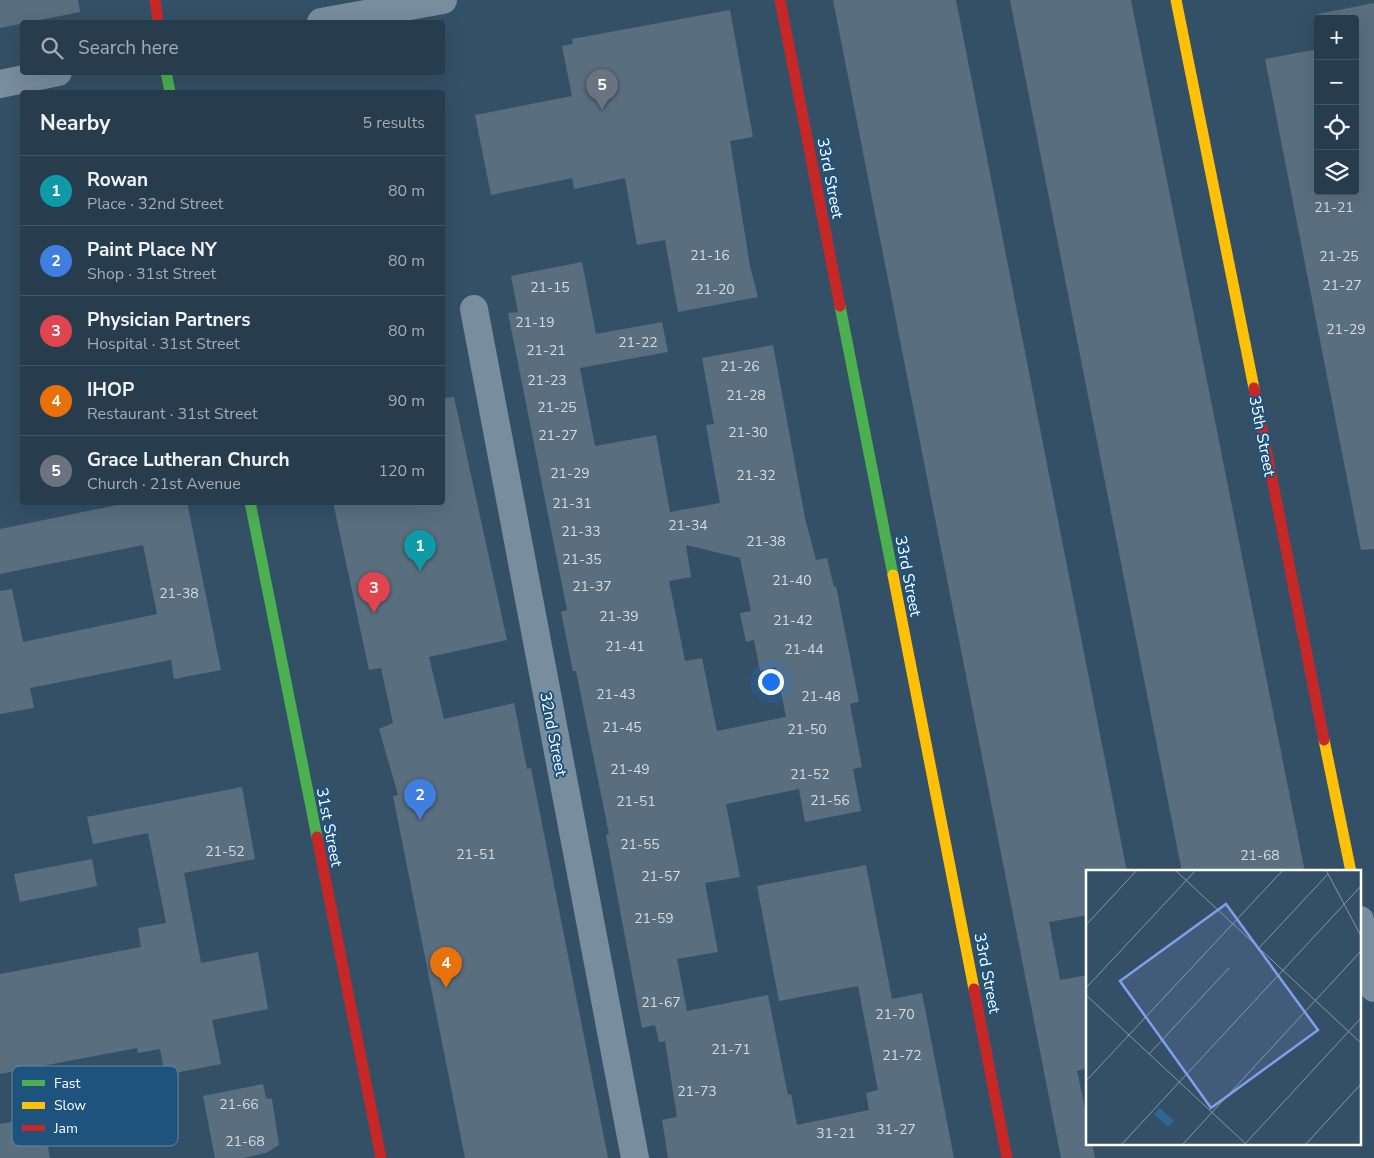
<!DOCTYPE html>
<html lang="en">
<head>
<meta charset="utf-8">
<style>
	body { margin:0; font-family:"Nunito Sans",sans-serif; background:#2f4354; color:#f1f3f6 }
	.controls { position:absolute; right:15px; top:15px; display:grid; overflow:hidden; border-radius:5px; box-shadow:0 5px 20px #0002 }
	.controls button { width:45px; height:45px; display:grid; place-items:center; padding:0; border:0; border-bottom:1px solid #435665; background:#273c4d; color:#f1f3f6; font:25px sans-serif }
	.you { position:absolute; left:770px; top:681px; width:18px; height:18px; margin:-12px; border:4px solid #fff; border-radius:50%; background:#1a73e8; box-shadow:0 0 0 8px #1a73e833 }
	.badge { display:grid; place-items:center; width:32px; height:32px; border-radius:50%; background:#b8c2ca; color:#fff; font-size:16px; font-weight:700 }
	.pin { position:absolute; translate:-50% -41px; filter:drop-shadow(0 1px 2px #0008) }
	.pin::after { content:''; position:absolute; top:26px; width:18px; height:15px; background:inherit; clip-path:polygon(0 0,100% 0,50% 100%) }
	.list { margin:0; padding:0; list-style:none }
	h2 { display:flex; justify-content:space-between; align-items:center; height:65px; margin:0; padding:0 20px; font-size:21px }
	h2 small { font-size:16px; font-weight:400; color:#a4adb6 }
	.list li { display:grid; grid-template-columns:32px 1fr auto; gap:15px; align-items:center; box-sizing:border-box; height:70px; padding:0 20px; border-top:1px solid #435665 }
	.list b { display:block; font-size:19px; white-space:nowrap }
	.list p { margin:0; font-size:16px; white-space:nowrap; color:#a4adb6 }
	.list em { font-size:16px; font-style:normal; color:#a4adb6 }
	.icon { flex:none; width:28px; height:28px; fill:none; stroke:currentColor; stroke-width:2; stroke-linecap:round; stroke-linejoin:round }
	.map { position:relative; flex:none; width:1374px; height:1158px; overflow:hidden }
	.search { position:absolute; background:#273c4d; box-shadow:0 5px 20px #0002; left:20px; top:20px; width:425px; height:55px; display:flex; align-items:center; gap:12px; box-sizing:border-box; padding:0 18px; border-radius:5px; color:#a4adb6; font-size:19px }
	.panel { position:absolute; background:#273c4d; box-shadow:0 5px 20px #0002; left:20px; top:90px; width:425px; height:415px; border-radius:5px }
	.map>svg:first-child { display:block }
</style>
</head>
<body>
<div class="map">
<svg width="1374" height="1158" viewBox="0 0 1374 1158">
	<rect width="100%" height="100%" fill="#345067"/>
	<g fill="#596f80" fill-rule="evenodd">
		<polygon points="0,0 78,0 80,12 0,28"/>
		<polygon points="833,0 956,0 1127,872 1088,872 1088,915 1049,922 1060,980 1088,975 1088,1068 1077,1071 1088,1122 1088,1144 1092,1144 1095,1158 1061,1158"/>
		<polygon points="1010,0 1131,0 1305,872 1182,872"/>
		<polygon points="1374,3 1374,549 1361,550 1265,59 1318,49 1318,191 1355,191 1355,19 1319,19 1318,14"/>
		<polygon points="730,10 753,137 730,141 750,266 758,297 678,312 665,240 637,245 625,178 574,189 572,178 491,195 475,115 572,96 562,46 573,44 572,39"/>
		<path d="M582,262L596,334L662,322L668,352L580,368L595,446L656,435L670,512L720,503L706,425L714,424L702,358L773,345L805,518L816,560L827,558L834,587L836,586L859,702L850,704L862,767L853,769L861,811L805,822L799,789L726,804L740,877L705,883L718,952L677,959L687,1011L768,995L788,1095L791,1094L797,1125L869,1110L866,1093L878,1090L858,986L779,1001L757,886L866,865L892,999L922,993L954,1158H668L662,1120L677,1117L665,1041L659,1042L655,1025L642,1028L606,835L609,834L576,671H573L561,612L567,610L508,313L518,312L511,276ZM686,545L740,558L751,611L740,613L746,642L754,640L760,671L776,667L786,717L717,731L702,658L685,661L669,581L691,577Z"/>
		<polygon points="454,397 507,640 429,657 444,719 514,703 527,769 531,768 608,1158 465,1158 393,796 398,795 379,729 393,723 381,668 369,670 333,502 442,502 442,398"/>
		<polygon points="132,502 187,502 221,670 174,679 171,660 30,688 34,708 0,714 0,591 12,589 23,642 157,614 143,545 0,574 0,529"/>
		<polygon points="242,787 255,859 184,873 201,963 258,952 268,1009 212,1020 221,1064 165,1075 160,1049 138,1053 137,1048 0,1074 0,974 141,947 138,928 166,923 148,833 93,844 87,817"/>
		<polygon points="92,859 97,886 20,902 14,874"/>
		<polygon points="263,1084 266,1098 272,1099 279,1145 266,1153 243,1158 215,1158 203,1096"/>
		<polygon points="42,1116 50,1158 0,1158 0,1124"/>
	</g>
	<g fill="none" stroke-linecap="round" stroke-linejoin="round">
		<g stroke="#788d9e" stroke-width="28">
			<polyline points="321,22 443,0"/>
			<polyline points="0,84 58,72"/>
			<polyline points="474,309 635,1158"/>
			<polyline points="1360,920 1374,988"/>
		</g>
		<g stroke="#4caf50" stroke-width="11">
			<polyline points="166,72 170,92"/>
			<polyline points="840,306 893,575"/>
			<polyline points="250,502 317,837"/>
		</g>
		<g stroke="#ffc107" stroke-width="11">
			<polyline points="1176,0 1254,388"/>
			<polyline points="893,575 974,989"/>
			<polyline points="1324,740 1351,872"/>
		</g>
		<g stroke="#c62828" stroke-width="11">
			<polyline points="155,0 158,22"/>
			<polyline points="780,0 840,306"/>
			<polyline points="1254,388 1324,740"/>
			<polyline points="317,837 381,1158"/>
			<polyline points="974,989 1007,1158"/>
		</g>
	</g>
	<g text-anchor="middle" stroke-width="4" stroke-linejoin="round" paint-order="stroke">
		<g font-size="14" fill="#d6dbdf">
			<text x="1334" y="212">21-21</text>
			<text x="710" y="260">21-16</text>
			<text x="1339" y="261">21-25</text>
			<text x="1342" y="290">21-27</text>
			<text x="550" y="292">21-15</text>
			<text x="715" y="294">21-20</text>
			<text x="535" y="327">21-19</text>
			<text x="1346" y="334">21-29</text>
			<text x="638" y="347">21-22</text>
			<text x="546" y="355">21-21</text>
			<text x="740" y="371">21-26</text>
			<text x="547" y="385">21-23</text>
			<text x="746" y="400">21-28</text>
			<text x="557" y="412">21-25</text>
			<text x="748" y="437">21-30</text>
			<text x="558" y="440">21-27</text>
			<text x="570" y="478">21-29</text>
			<text x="756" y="480">21-32</text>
			<text x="572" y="508">21-31</text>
			<text x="688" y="530">21-34</text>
			<text x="581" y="536">21-33</text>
			<text x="766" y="546">21-38</text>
			<text x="582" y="564">21-35</text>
			<text x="792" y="585">21-40</text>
			<text x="592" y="591">21-37</text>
			<text x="179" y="598">21-38</text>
			<text x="619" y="621">21-39</text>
			<text x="793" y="625">21-42</text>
			<text x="625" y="651">21-41</text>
			<text x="804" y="654">21-44</text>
			<text x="616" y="699">21-43</text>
			<text x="821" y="701">21-48</text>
			<text x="622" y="732">21-45</text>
			<text x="807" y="734">21-50</text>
			<text x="630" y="774">21-49</text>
			<text x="810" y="779">21-52</text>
			<text x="830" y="805">21-56</text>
			<text x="636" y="806">21-51</text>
			<text x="640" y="849">21-55</text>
			<text x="225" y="856">21-52</text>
			<text x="476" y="859">21-51</text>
			<text x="1260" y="860">21-68</text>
			<text x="661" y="881">21-57</text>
			<text x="654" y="923">21-59</text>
			<text x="661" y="1007">21-67</text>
			<text x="895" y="1019">21-70</text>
			<text x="731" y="1054">21-71</text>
			<text x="902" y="1060">21-72</text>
			<text x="697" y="1096">21-73</text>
			<text x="239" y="1109">21-66</text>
			<text x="896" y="1134">31-27</text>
			<text x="836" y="1138">31-21</text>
			<text x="245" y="1146">21-68</text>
		</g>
		<g font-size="16" fill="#fff" stroke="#1e537d">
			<text transform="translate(831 178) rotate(79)" y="6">33rd Street</text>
			<text transform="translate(1263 436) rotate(79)" y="6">35th Street</text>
			<text transform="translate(909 576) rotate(79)" y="6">33rd Street</text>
			<text transform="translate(554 734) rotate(79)" y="6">32nd Street</text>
			<text transform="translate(330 827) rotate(79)" y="6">31st Street</text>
			<text transform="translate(988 973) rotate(79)" y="6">33rd Street</text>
		</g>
	</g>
	<g transform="translate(1086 870)">
		<rect width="275" height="275" fill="#345067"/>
		<path d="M74,238L88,251L82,257L68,244Z" fill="#2e6893"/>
		<path fill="none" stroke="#8596a4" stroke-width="1" d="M89,0L275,173M240,0L275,66M0,55L51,0M173,78L242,4M0,118L110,0M0,125L161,275M63,184L143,98M0,211L197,0M35,275L275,16M96,275L275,81M158,275L275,148M219,275L275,214"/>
		<path fill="#839eea" fill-opacity="0.15" stroke="#839eea" stroke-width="2.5" d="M140,34L232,160L125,238L34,111Z"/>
		<rect width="275" height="275" fill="none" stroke="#fff" stroke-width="2.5"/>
	</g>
	<rect x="12" y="1066" width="166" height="80" rx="8" fill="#1e537d" stroke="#6287a4" stroke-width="1"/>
	<rect x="22" y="1080" width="23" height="6" fill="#4caf50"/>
	<rect x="22" y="1102" width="23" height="7" fill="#ffc107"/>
	<rect x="22" y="1125" width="23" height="6" fill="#c62828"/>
	<g font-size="14" fill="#fff">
		<text x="54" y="1088">Fast</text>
		<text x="54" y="1110">Slow</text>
		<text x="54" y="1133">Jam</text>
	</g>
</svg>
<div class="controls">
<button>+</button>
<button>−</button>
<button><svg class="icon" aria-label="locate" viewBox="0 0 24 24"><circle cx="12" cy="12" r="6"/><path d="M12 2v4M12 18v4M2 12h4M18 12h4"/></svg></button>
<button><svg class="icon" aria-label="layers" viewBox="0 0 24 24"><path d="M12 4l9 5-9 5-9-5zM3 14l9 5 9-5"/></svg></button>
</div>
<div class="you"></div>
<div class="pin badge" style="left:420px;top:571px;background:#0f9aa8">1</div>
<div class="pin badge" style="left:420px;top:820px;background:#3f7fe0">2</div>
<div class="pin badge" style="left:374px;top:613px;background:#e0444e">3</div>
<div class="pin badge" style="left:446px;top:988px;background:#e8710a">4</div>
<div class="pin badge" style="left:602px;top:110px;background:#6b7280">5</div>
<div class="search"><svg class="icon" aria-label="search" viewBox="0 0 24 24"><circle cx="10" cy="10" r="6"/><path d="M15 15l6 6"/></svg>Search here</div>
<section class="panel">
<h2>Nearby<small>5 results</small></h2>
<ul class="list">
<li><span class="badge" style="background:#0f9aa8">1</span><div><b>Rowan</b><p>Place · 32nd Street</p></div><em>80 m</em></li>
<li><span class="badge" style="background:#3f7fe0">2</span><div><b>Paint Place NY</b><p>Shop · 31st Street</p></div><em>80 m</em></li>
<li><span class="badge" style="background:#e0444e">3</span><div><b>Physician Partners</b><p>Hospital · 31st Street</p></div><em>80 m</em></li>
<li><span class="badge" style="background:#e8710a">4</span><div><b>IHOP</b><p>Restaurant · 31st Street</p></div><em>90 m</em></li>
<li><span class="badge" style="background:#6b7280">5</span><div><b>Grace Lutheran Church</b><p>Church · 21st Avenue</p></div><em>120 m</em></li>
</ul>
</section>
</div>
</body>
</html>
